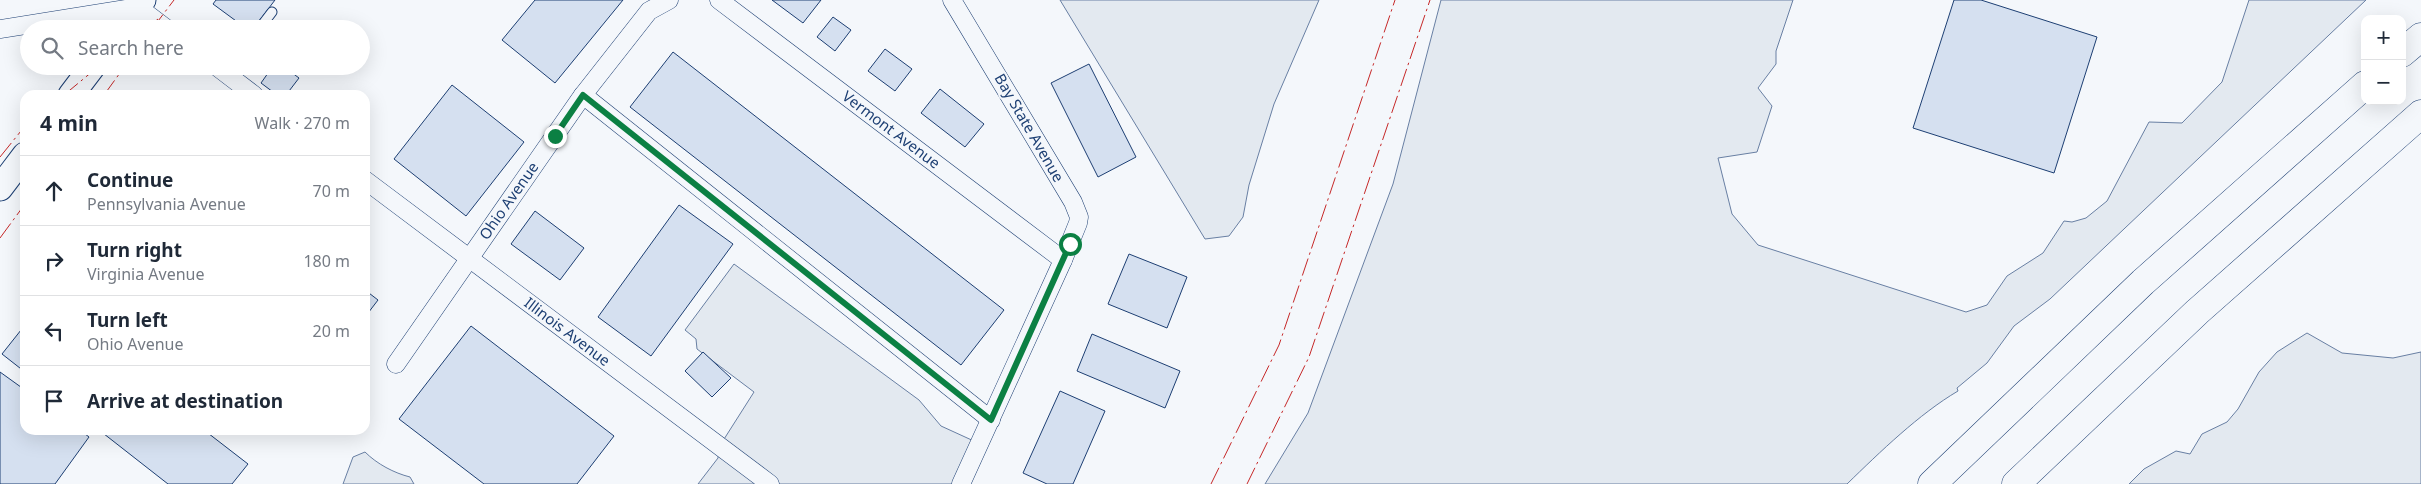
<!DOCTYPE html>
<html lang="en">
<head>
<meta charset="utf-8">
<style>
	body { margin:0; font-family:"Noto Sans",sans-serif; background:#f2f2f3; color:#1f2937 }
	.controls { position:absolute; right:15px; top:15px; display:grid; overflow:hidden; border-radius:10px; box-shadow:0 5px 20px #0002 }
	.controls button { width:45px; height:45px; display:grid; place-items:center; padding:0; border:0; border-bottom:1px solid #e0e1e3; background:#fff; color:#1f2937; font:25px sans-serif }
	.stop { position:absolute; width:15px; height:15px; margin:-11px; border:4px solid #0b8043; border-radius:50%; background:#fff }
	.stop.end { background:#0b8043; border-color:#fff; box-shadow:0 1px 5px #0008 }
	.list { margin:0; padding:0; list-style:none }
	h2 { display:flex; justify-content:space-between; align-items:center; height:65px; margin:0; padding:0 20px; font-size:21px }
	h2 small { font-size:16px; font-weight:400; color:#747a83 }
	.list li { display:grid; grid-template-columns:32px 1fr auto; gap:15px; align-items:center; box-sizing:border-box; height:70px; padding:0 20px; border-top:1px solid #e0e1e3 }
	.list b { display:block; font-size:19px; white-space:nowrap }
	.list p { margin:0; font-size:16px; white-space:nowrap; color:#747a83 }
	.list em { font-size:16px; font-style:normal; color:#747a83 }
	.icon { flex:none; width:28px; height:28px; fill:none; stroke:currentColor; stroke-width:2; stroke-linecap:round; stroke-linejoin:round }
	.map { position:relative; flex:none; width:2421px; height:484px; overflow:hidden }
	.search { position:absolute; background:#fff; box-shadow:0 5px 20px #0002; left:20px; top:20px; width:350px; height:55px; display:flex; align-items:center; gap:12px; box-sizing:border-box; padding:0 18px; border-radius:28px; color:#747a83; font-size:19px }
	.panel { position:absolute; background:#fff; box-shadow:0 5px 20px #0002; left:20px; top:90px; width:350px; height:345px; border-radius:15px }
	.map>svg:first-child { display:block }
</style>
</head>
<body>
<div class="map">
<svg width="2421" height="484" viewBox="0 0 2421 484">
	<rect width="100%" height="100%" fill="#f4f7fb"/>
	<g fill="#e3e9f0" stroke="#687fa3">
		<polygon points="1060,0 1319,0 1274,104 1249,185 1243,217 1229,236 1205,239"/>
		<path d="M1441,0H1793L1776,51V64L1758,88L1772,106L1757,152L1718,158L1732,214L1758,245L1966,312L1987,305L2007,276L2043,253L2064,221L2072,222L2086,218L2107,201L2149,122L2182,123L2222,82L2249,0H2366L2050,299L2014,326L1987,363L1957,388L1958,391C1919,414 1880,452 1847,484H1265L1308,413L1393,184Z"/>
		<polygon points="734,264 919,400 941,426 976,442 959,484 698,484 718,458 719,447 754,392 697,349 696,339 685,330"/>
		<polygon points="2307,333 2342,353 2393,358 2421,352 2421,484 2129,484 2144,469 2176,451 2190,454 2202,434 2227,422 2238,409 2259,372 2277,352"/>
		<path d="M365,452C377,464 394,473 410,477L414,484H343L353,457Z"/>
	</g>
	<g fill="#d5e0f0" stroke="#1d3f73">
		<polygon points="216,0 275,0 253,29 247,29 213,4"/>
		<polygon points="535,0 623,0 555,83 502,40"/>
		<polygon points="772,0 821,0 803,23"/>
		<polygon points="1954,0 1981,0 2097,37 2054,173 1913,128"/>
		<polygon points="833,17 851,30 835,51 817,37"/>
		<polygon points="885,49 912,69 895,91 868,71"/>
		<polygon points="673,52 1004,310 961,365 630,107"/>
		<polygon points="1089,64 1136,157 1098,177 1051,83"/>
		<polygon points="273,66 283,66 299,78 286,95 277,95 261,83"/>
		<polygon points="452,85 524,142 466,216 394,159"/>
		<polygon points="940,89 984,124 965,147 921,113"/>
		<polygon points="679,205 733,244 651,356 598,317"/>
		<polygon points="535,211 584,248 560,280 511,244"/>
		<polygon points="1129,254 1187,277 1167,328 1108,304"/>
		<polygon points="365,290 378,300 365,317"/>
		<polygon points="25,325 25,372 2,354"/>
		<polygon points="471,326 614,436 577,484 484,484 399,419"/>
		<polygon points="1092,334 1180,371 1165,408 1077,371"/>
		<polygon points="703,352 731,378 712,397 685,371"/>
		<polygon points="0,372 25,390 25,430 80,430 89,437 55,484 0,484"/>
		<polygon points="1060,391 1105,411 1073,484 1047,484 1023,473"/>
		<polygon points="99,430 204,430 248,464 232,484 168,484"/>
	</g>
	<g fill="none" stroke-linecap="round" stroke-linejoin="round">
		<g stroke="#1d3f73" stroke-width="11">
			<polyline id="service" points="259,29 272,12"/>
		</g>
		<g stroke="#1d3f73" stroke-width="19">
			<g id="minor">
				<polyline points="719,0 1063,260"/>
				<polyline points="952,0 1073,202 1079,217 1078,223 1063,260 961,484"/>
				<polyline points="0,29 138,7 167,29"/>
				<polyline points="216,66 254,95"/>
				<polyline points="583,95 991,420"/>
				<polyline points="365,180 770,484"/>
				<polyline points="396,364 583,95 649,11 669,0"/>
			</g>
		</g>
		<g stroke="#1d3f73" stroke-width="27">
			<g id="secondary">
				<polyline points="121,29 143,0"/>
				<polyline points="71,95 93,66"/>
				<polyline points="0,188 25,155"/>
			</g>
		</g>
		<g stroke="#1d3f73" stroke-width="29">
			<g id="motorway">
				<polyline points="2402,53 2421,37"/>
				<polyline points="1932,484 2143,282 2365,85"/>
				<polyline points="2016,484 2197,312 2421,114"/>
			</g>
		</g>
		<use href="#service" stroke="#f4f7fb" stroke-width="9"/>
		<use href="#minor" stroke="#f4f7fb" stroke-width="18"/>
		<use href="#secondary" stroke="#f4f7fb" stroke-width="25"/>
		<use href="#motorway" stroke="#f4f7fb" stroke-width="28"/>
		<g stroke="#c62828" stroke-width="1" stroke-dasharray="18 4 2.5 4" stroke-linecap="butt">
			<polyline points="146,29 158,19"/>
			<polyline points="152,29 174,0"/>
			<polyline points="64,95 99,66"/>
			<polyline points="104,95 125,66"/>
			<polyline points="0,157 25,126"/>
			<polyline points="0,238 25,204"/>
			<polyline points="1211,484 1279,345 1395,0"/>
			<polyline points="1247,484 1309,357 1430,0"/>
		</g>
	</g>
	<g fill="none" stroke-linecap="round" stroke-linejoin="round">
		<polyline stroke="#0b8043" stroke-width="6" points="555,136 583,95 991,420 1070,244"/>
	</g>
	<g text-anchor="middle" stroke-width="4" stroke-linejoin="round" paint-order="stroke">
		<g font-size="15" fill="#1d3f73" stroke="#f4f7fb">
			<text transform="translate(1029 128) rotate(60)" y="5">Bay State Avenue</text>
			<text transform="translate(891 130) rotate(37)" y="5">Vermont Avenue</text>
			<text transform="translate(509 201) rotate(-55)" y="5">Ohio Avenue</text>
			<text transform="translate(567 332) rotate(37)" y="5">Illinois Avenue</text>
		</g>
	</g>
</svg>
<div class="controls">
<button>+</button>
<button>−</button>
</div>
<div class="stop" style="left:1070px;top:244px"></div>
<div class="stop end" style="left:555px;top:136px"></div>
<div class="search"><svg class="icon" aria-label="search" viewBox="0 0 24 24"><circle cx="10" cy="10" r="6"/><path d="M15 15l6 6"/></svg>Search here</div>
<section class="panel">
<h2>4 min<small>Walk · 270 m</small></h2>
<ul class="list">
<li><svg class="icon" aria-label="ahead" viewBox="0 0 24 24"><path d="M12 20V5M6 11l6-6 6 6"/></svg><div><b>Continue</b><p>Pennsylvania Avenue</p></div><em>70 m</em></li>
<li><svg class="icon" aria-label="right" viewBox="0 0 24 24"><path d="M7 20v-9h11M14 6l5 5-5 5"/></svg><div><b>Turn right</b><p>Virginia Avenue</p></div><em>180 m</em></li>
<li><svg class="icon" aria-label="left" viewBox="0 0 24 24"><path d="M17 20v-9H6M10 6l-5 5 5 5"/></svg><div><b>Turn left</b><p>Ohio Avenue</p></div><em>20 m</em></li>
<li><svg class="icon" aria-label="arrive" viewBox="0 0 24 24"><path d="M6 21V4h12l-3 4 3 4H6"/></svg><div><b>Arrive at destination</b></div></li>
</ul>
</section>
</div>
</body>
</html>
